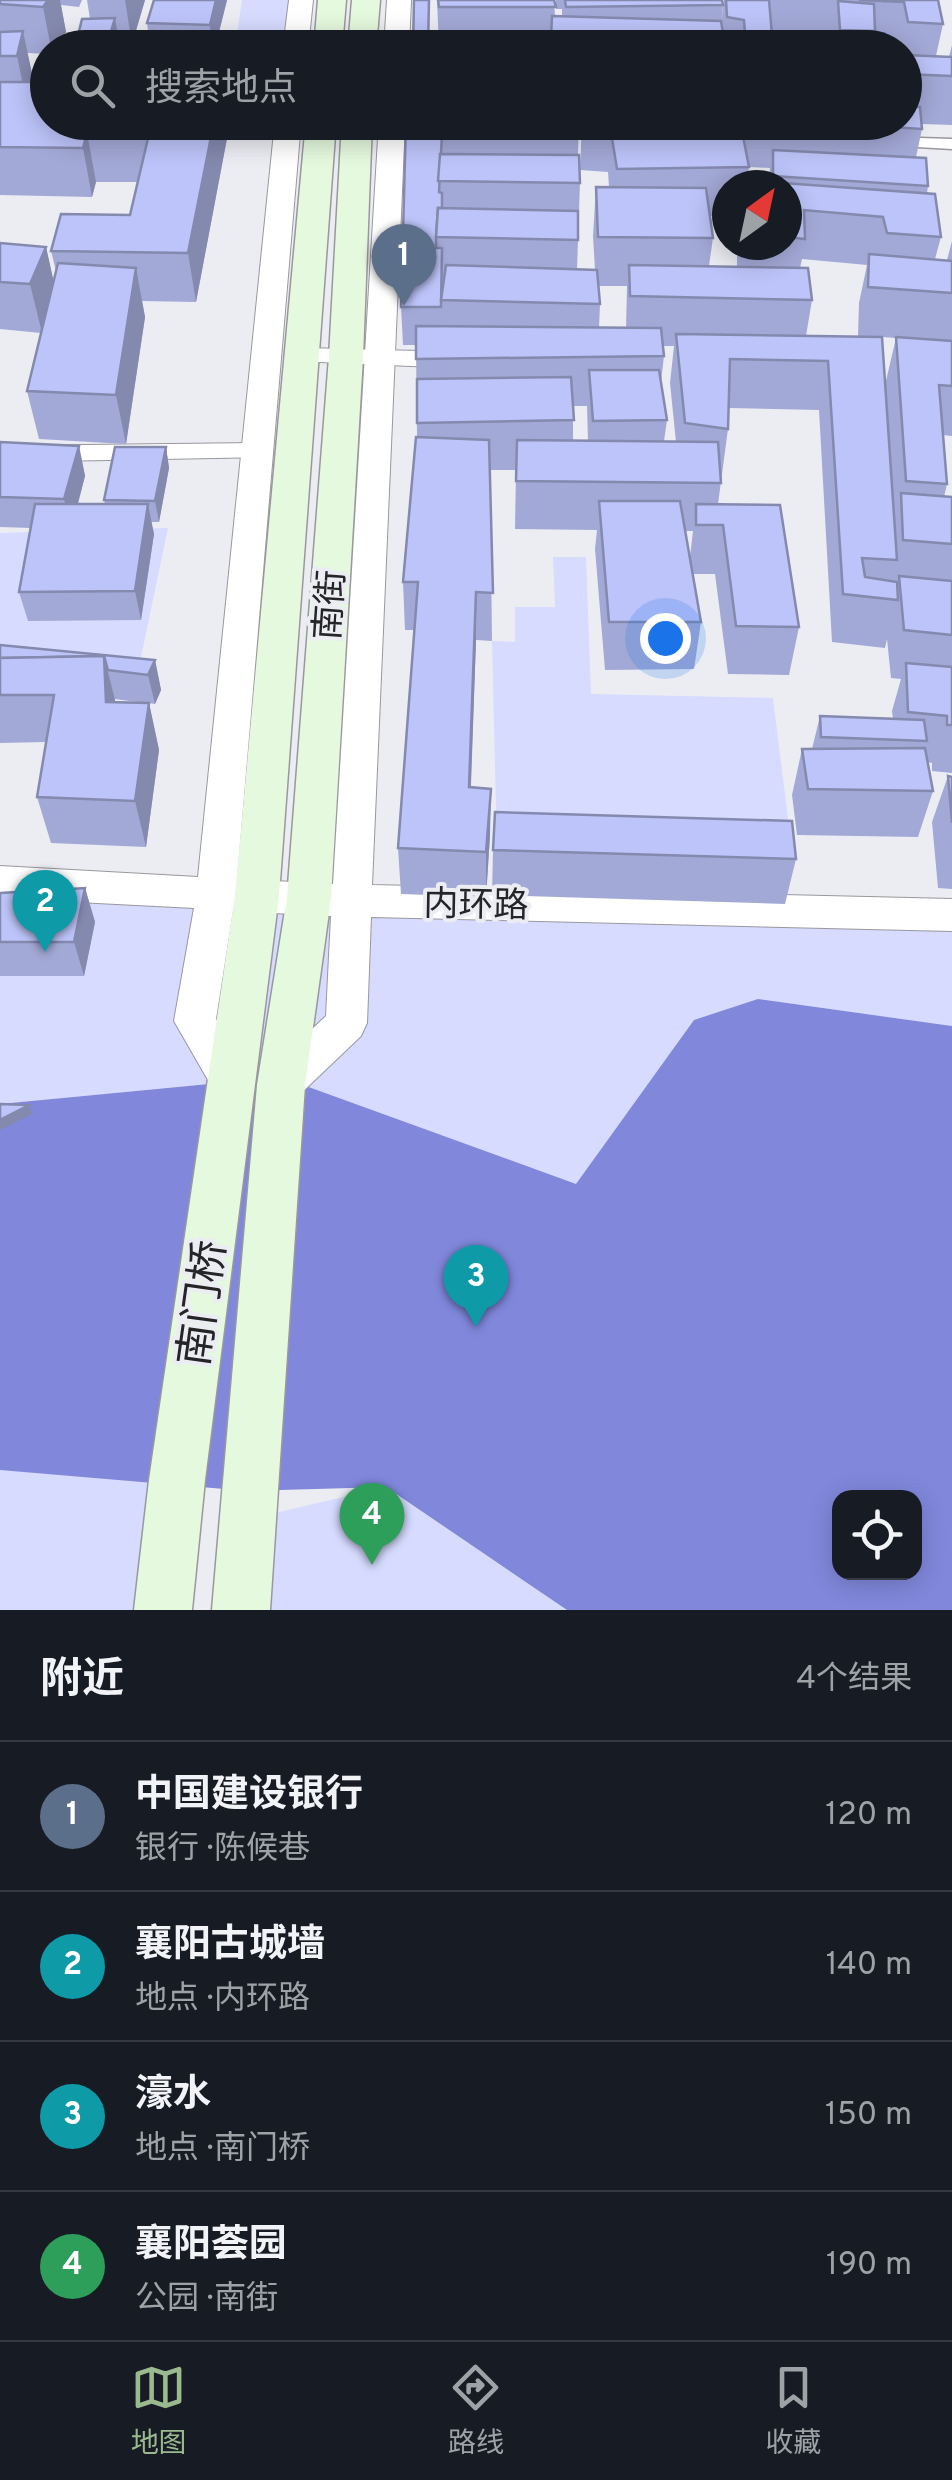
<!DOCTYPE html>
<html lang="zh">
<head>
<meta charset="utf-8">
<style>
	body { margin:0; font-family:Overpass,"Noto Sans SC",sans-serif; background:#20242c; color:#f1f3f6 }
	.controls { position:absolute; right:30px; bottom:30px; display:grid; overflow:hidden; border-radius:20px; box-shadow:0 5px 25px #0003 }
	.controls button { width:90px; height:90px; display:grid; place-items:center; padding:0; border:0; border-bottom:2px solid #363941; background:#171b24; color:#f1f3f6; font:50px sans-serif }
	.compass { position:absolute; left:712px; top:170px; width:90px; height:90px; border-radius:50%; background:#171b24; box-shadow:0 5px 25px #0003; rotate:33deg }
	.you { position:absolute; left:665px; top:638px; width:35px; height:35px; margin:-25px; border:8px solid #fff; border-radius:50%; background:#1a73e8; box-shadow:0 0 0 15px #1a73e833 }
	.badge { display:grid; place-items:center; width:65px; height:65px; border-radius:50%; background:#9ab98e; color:#fff; font-size:32px; font-weight:700 }
	.pin { position:absolute; translate:-50% -82px; filter:drop-shadow(0 2px 5px #0008) }
	.pin::after { content:''; position:absolute; top:52px; width:35px; height:30px; background:inherit; clip-path:polygon(0 0,100% 0,50% 100%) }
	.list { margin:0; padding:0; list-style:none }
	h2 { display:flex; justify-content:space-between; align-items:center; height:130px; margin:0; padding:0 40px; font-size:42px }
	h2 small { font-size:32px; font-weight:400; color:#9ea1a6 }
	.list li { display:grid; grid-template-columns:65px 1fr auto; gap:30px; align-items:center; box-sizing:border-box; height:150px; padding:0 40px; border-top:2px solid #363941 }
	.list b { display:block; font-size:38px; white-space:nowrap }
	.list p { margin:0; font-size:32px; white-space:nowrap; color:#9ea1a6 }
	.list em { font-size:32px; font-style:normal; color:#9ea1a6 }
	.icon { flex:none; width:55px; height:55px; fill:none; stroke:currentColor; stroke-width:2; stroke-linecap:round; stroke-linejoin:round }
	.map { position:relative; flex:none; width:952px; height:1610px; overflow:hidden }
	.search { position:absolute; background:#171b24; box-shadow:0 5px 25px #0003; left:30px; right:30px; top:30px; height:110px; display:flex; align-items:center; gap:25px; box-sizing:border-box; padding:0 35px; border-radius:55px; color:#9ea1a6; font-size:38px }
	.sheet { height:730px; background:#171b24 }
	nav { display:flex; justify-content:space-around; align-items:center; box-sizing:border-box; height:140px; border-top:2px solid #363941; background:#171b24; font-size:28px; color:#9ea1a6 }
	nav a { display:grid; justify-items:center; gap:5px }
	nav .on { color:#9ab98e }
	.map>svg:first-child { display:block }
</style>
</head>
<body>
<div class="map">
<svg width="952" height="1610" viewBox="0 0 952 1610">
	<rect width="100%" height="100%" fill="#ecedf3"/>
	<g fill="#d6dbff">
		<polygon points="242,0 301,0 296,47 235,48"/>
		<polygon points="168,528 137,676 0,662 0,533"/>
		<polygon points="553,557 586,557 591,694 773,698 792,851 497,850 492,641 515,642 515,607 555,607"/>
		<polygon points="0,882 952,915 952,1026 758,999 628,1113 576,1185 281,1077 0,1104"/>
		<polygon points="0,1470 177,1480 163,1610 0,1610"/>
		<polygon points="386,1487 567,1610 240,1610 245,1520"/>
	</g>
	<path fill="#8188dc" fill-rule="evenodd" d="M758,999L952,1026V1610H567L386,1487L248,1491L0,1470V1104L281,1077L576,1184L694,1020ZM840,1498H914V1572H840Z"/>
	<g fill="none" stroke-linecap="round" stroke-linejoin="round">
		<g stroke="#98989e" stroke-width="3">
			<polygon id="pedestrian" points="888,137 952,139 952,149 882,145 880,142"/>
		</g>
		<g stroke="#98989e" stroke-width="2">
			<g id="minor">
				<polygon points="305,348 457,352 469,360 457,368 296,361 293,356"/>
				<polygon points="258,443 267,445 271,451 267,457 0,462 0,446"/>
			</g>
		</g>
		<g stroke="#98989e" stroke-width="2">
			<g id="tertiary">
				<polygon points="289,0 313,0 308,48 283,48"/>
				<polygon points="387,0 411,0 409,48 384,48"/>
				<polygon points="275,122 301,122 237,879 333,884 379,122 405,122 372,885 952,899 952,931 371,917 367,1023 361,1036 296,1098 281,1104 266,1098 260,1085 266,1072 326,1016 331,916 233,911 216,1019 252,1081 246,1094 231,1100 216,1094 174,1021 194,908 0,898 0,866 198,877"/>
			</g>
		</g>
		<g stroke="#98989e" stroke-width="3">
			<g id="secondary">
				<polygon points="318,0 346,0 342,48 314,48"/>
				<polygon points="352,0 380,0 376,48 348,48"/>
				<polygon points="306,122 336,122 279,895 205,1480 192,1610 134,1610 149,1480 235,895"/>
				<polygon points="342,122 372,122 363,357 331,898 305,1085 270,1610 212,1610 257,1085 287,898 329,357"/>
			</g>
		</g>
		<use href="#pedestrian" fill="#fff" fill-rule="evenodd"/>
		<use href="#minor" fill="#fff" fill-rule="evenodd"/>
		<use href="#tertiary" fill="#fff" fill-rule="evenodd"/>
		<use href="#secondary" fill="#e5f9de" fill-rule="evenodd"/>
	</g>
	<g fill="#a3a9d6" fill-rule="evenodd">
		<polygon points="0,0 82,0 79,7 61,5 66,32 57,48 48,48 48,54 27,53 33,78 32,82 228,133 196,302 142,301 145,317 126,444 39,439 27,391 41,333 0,329 0,243 46,247 53,280 56,271 51,251 130,215 138,182 96,182 92,197 0,195"/>
		<polygon points="87,0 145,0 132,44 119,44 90,19"/>
		<polygon points="154,0 227,0 215,48 150,48 147,23"/>
		<path d="M437,0H554L555,16H562V9H556V0H722L723,5L721,24L724,0H938L943,24L936,56L949,57L952,45V125L922,124V129L916,157L928,186L927,193L941,237L935,259L947,260L952,241V436L943,435L947,484L944,497H952V773L932,771V763L927,762L933,791L918,837L797,835L792,795L802,749H812L820,716L893,719L892,711L901,679L891,678L887,639L885,648L832,642L819,410L729,408L728,429L718,504L799,627L789,675L728,674L715,574H693L701,622L694,669L605,670L595,549L597,530L515,529L516,470H490L492,641L476,640L471,787L490,835L486,897L401,894L398,848L415,630H405L403,582L417,437L416,345H403L401,307L406,122H579L578,155L580,183L577,270H595L593,236L596,187H609L608,172L580,170L582,122H904V48H439ZM749,167L770,168L768,182L747,180ZM727,185H787V245H737V267L709,266L713,238L710,216H727ZM802,259L867,265L859,303L858,336L874,337L806,336L812,300L800,268ZM599,286H627L626,328H599L600,304ZM882,337L896,338L885,385ZM663,346H674L670,383L676,442L664,441L667,420L661,382L664,356ZM573,406H587L588,441H573ZM685,531H693L690,557Z"/>
		<polygon points="0,442 79,446 85,476 78,504 105,504 104,500 166,447 169,468 159,522 151,522 154,534 141,620 28,621 19,592 31,528 0,527"/>
		<path d="M0,645L155,660L161,690L155,704L149,703L159,750L146,847L51,843L37,797L46,742L0,743ZM115,699L144,703L115,702Z"/>
		<polygon points="948,776 952,777 952,889 938,888 932,822"/>
		<polygon points="493,850 796,859 785,904 492,895"/>
		<polygon points="85,888 95,922 84,976 0,976 0,893"/>
	</g>
	<g fill="#8489ae">
		<polygon points="48,0 60,0 66,32 57,48 51,48 43,7"/>
		<polygon points="125,0 145,0 132,44"/>
		<polygon points="216,0 227,0 215,48 209,48 211,39 210,25"/>
		<polygon points="115,18 120,48 106,48"/>
		<polygon points="23,31 33,78 27,104 17,56"/>
		<polygon points="214,122 226,122 228,133 196,302 188,253"/>
		<polygon points="87,133 96,182 92,197 83,148"/>
		<polygon points="46,247 57,296 42,333 30,284"/>
		<polygon points="136,268 145,317 126,444 116,395"/>
		<polygon points="79,446 85,476 71,529 64,499"/>
		<polygon points="166,447 169,468 159,522 155,501"/>
		<polygon points="148,504 154,534 141,620 135,591"/>
		<polygon points="476,592 476,640 469,833 469,787"/>
		<polygon points="104,656 116,704 106,702"/>
		<polygon points="155,660 161,690 155,704 148,675"/>
		<polygon points="149,703 159,750 146,847 135,801"/>
		<polygon points="491,789 490,835 486,897 486,852"/>
		<polygon points="85,888 95,922 84,976 74,942"/>
		<polygon points="29,1105 32,1114 0,1130 0,1120"/>
	</g>
	<g fill="#bdc4f9" stroke="#8489ae" stroke-width="2.5">
		<polygon points="0,0 48,0 43,7 0,4"/>
		<polygon points="154,0 216,0 210,25 147,23"/>
		<polygon points="414,0 429,0 428,48 413,48"/>
		<polygon points="438,0 554,0 556,7 439,7"/>
		<polygon points="565,0 722,0 723,5 566,7"/>
		<polygon points="726,0 769,0 772,35 838,37 839,48 746,48 744,20 727,17"/>
		<polygon points="859,0 938,0 943,24 908,22 904,2"/>
		<polygon points="838,1 874,4 875,31 840,30"/>
		<polygon points="552,16 721,21 725,45 551,38"/>
		<polygon points="115,18 106,48 75,48 82,19"/>
		<polygon points="23,31 17,56 0,56 0,32"/>
		<polygon points="445,35 548,38 548,48 444,48"/>
		<polygon points="212,37 209,48 167,48 170,38"/>
		<polygon points="904,55 952,57 952,76 904,74"/>
		<polygon points="0,82 48,82 48,122 214,122 188,253 51,251 61,214 130,215 149,134 87,133 83,148 0,147"/>
		<polygon points="904,106 920,107 922,129 815,122 904,122"/>
		<polygon points="406,122 440,122 440,134 442,134 439,192 442,193 442,208 438,208 436,237 436,248 442,248 441,307 401,307"/>
		<polygon points="440,122 578,122 579,136 440,134"/>
		<polygon points="586,122 673,122 673,128"/>
		<polygon points="742,131 749,167 617,169 611,132"/>
		<polygon points="773,150 926,158 928,186 773,176"/>
		<polygon points="440,154 579,155 580,183 438,181"/>
		<polygon points="743,180 935,194 941,237 887,233 883,217 804,210 805,239 787,237 787,185 743,185"/>
		<polygon points="596,187 706,188 713,238 598,237"/>
		<polygon points="438,208 578,211 578,240 436,237"/>
		<polygon points="0,243 46,247 30,284 0,282"/>
		<polygon points="869,254 952,261 952,293 868,287"/>
		<polygon points="58,263 136,268 116,395 27,391"/>
		<polygon points="446,265 597,270 600,304 441,300"/>
		<polygon points="629,265 808,268 812,300 630,296"/>
		<polygon points="416,326 661,328 664,356 416,359"/>
		<polygon points="676,334 882,337 897,560 862,558 865,577 897,582 898,600 843,594 828,361 730,359 728,429 685,423"/>
		<polygon points="896,337 952,341 952,386 939,385 947,484 906,481"/>
		<polygon points="589,370 659,370 667,420 593,421"/>
		<polygon points="571,377 574,420 417,423 417,379"/>
		<polygon points="416,437 489,440 493,593 476,592 469,787 491,789 486,852 398,848 418,582 403,582"/>
		<polygon points="517,440 718,442 721,483 516,481"/>
		<polygon points="0,442 79,446 64,499 0,497"/>
		<polygon points="115,447 166,447 155,501 104,500"/>
		<polygon points="901,493 952,497 952,544 903,540"/>
		<polygon points="599,501 680,501 701,622 609,622"/>
		<polygon points="35,504 148,504 135,591 19,592"/>
		<polygon points="696,504 780,505 799,627 736,626 723,525 696,525"/>
		<polygon points="899,576 952,581 952,635 904,630"/>
		<polygon points="0,645 155,660 148,675 108,670 104,656 0,658"/>
		<polygon points="104,656 106,702 149,703 135,801 37,797 54,695 0,695 0,658"/>
		<polygon points="906,663 952,667 952,725 947,725 947,716 908,712"/>
		<polygon points="820,716 924,720 927,741 821,737"/>
		<polygon points="925,748 933,791 808,789 802,749"/>
		<polygon points="948,776 952,777 952,823"/>
		<polygon points="495,812 792,821 796,859 493,850"/>
		<polygon points="85,888 74,942 0,942 0,893"/>
		<polygon points="0,1104 29,1105 0,1120"/>
	</g>
	<g text-anchor="middle" stroke-width="8" stroke-linejoin="round" paint-order="stroke">
		<g font-size="35" fill="#252527" stroke="#ecedf3">
			<text transform="translate(329 605) rotate(-86)" y="12">南街</text>
			<text transform="translate(476 904) rotate(1)" y="12">内环路</text>
		</g>
		<g font-size="42" fill="#252527" stroke="#ecedf3">
			<text transform="translate(201 1303) rotate(-82)" y="15">南门桥</text>
		</g>
	</g>
</svg>
<div class="controls">
<button><svg class="icon" aria-label="locate" viewBox="0 0 24 24"><circle cx="12" cy="12" r="6"/><path d="M12 2v4M12 18v4M2 12h4M18 12h4"/></svg></button>
</div>
<svg class="compass" viewBox="-18 -18 36 36"><path d="M0-13l5 13h-10z" fill="#e53935"/><path d="M0 13l5-13h-10z" fill="#9ea1a6"/></svg>
<div class="you"></div>
<div class="pin badge" style="left:404px;top:306px;background:#5c6f8a">1</div>
<div class="pin badge" style="left:45px;top:952px;background:#0f9aa8">2</div>
<div class="pin badge" style="left:476px;top:1327px;background:#0f9aa8">3</div>
<div class="pin badge" style="left:372px;top:1565px;background:#2e9e5b">4</div>
<div class="search"><svg class="icon" aria-label="search" viewBox="0 0 24 24"><circle cx="10" cy="10" r="6"/><path d="M15 15l6 6"/></svg>搜索地点</div>
</div>
<section class="sheet">
<h2>附近<small>4个结果</small></h2>
<ul class="list">
<li><span class="badge" style="background:#5c6f8a">1</span><div><b>中国建设银行</b><p>银行 · 陈候巷</p></div><em>120 m</em></li>
<li><span class="badge" style="background:#0f9aa8">2</span><div><b>襄阳古城墙</b><p>地点 · 内环路</p></div><em>140 m</em></li>
<li><span class="badge" style="background:#0f9aa8">3</span><div><b>濠水</b><p>地点 · 南门桥</p></div><em>150 m</em></li>
<li><span class="badge" style="background:#2e9e5b">4</span><div><b>襄阳荟园</b><p>公园 · 南街</p></div><em>190 m</em></li>
</ul>
</section>
<nav>
<a class="on"><svg class="icon" aria-label="map" viewBox="0 0 24 24"><path d="M3 6l6-2 6 2 6-2v14l-6 2-6-2-6 2zM9 4v14M15 6v14"/></svg>地图</a>
<a><svg class="icon" aria-label="directions" viewBox="0 0 24 24"><path d="M12 3l9 9-9 9-9-9zM9 14v-3h6M13 9l2 2-2 2"/></svg>路线</a>
<a><svg class="icon" aria-label="saved" viewBox="0 0 24 24"><path d="M7 4h10v16l-5-4-5 4z"/></svg>收藏</a>
</nav>
</body>
</html>
